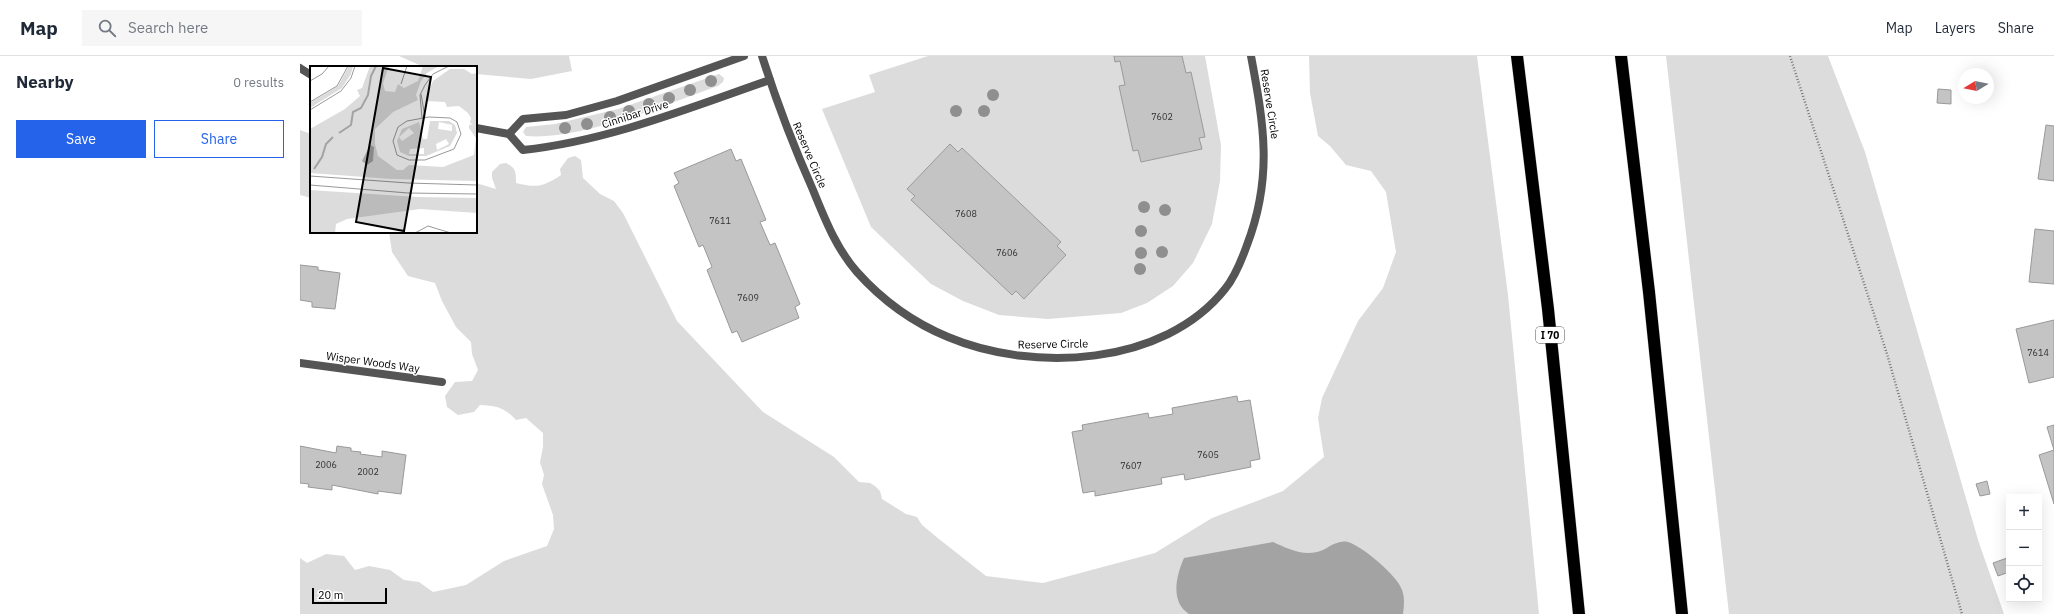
<!DOCTYPE html>
<html lang="en">
<head>
<meta charset="utf-8">
<style>
	body { margin:0; font-family:"IBM Plex Sans",sans-serif; background:#f6f6f7; color:#1f2937 }
	.controls { position:absolute; right:12px; bottom:12px; display:grid; overflow:hidden; border-radius:0px; box-shadow:0 4px 16px #0002 }
	.controls button { width:36px; height:36px; display:grid; place-items:center; padding:0; border:0; border-bottom:1px solid #e0e1e3; background:#fff; color:#1f2937; font:20px sans-serif }
	.compass { position:absolute; left:1658px; top:12px; width:36px; height:36px; border-radius:50%; background:#fff; box-shadow:0 4px 16px #0002; rotate:260deg }
	.scale { position:absolute; left:12px; bottom:10px; width:75px; box-sizing:border-box; padding-left:4px; border:2px solid #000; border-top:0; font-size:11px; line-height:14px; white-space:nowrap; color:#000; -webkit-text-stroke:3px #fff; paint-order:stroke }
	.list { margin:0; padding:0; list-style:none }
	h2 { display:flex; justify-content:space-between; align-items:center; height:52px; margin:0; padding:0 16px; font-size:17px }
	h2 small { font-size:13px; font-weight:400; color:#747a83 }
	.actions { display:flex; gap:8px; padding:12px 16px }
	.actions a { flex:1; padding:9px 0; border:1px solid #2563eb; border-radius:0px; text-align:center; font-size:14px; color:#2563eb }
	.actions .main { background:#2563eb; color:#fff }
	.icon { flex:none; width:22px; height:22px; fill:none; stroke:currentColor; stroke-width:2; stroke-linecap:round; stroke-linejoin:round }
	.map { position:relative; flex:none; width:1754px; height:558px; overflow:hidden }
	header { display:flex; align-items:center; gap:24px; box-sizing:border-box; height:56px; padding:0 20px; background:#fff; border-bottom:1px solid #e0e1e3 }
	header strong { font-size:19px }
	nav { display:flex; gap:22px; margin-inline-start:auto; font-size:14px }
	.search { width:280px; height:36px; background:#f6f6f7; display:flex; align-items:center; gap:10px; box-sizing:border-box; padding:0 14px; border-radius:0px; color:#747a83; font-size:15px }
	main { display:flex }
	aside { flex:1; background:#fff }
	.map>svg:first-child { display:block }
</style>
</head>
<body>
<header>
<strong>Map</strong>
<div class="search"><svg class="icon" aria-label="search" viewBox="0 0 24 24"><circle cx="10" cy="10" r="6"/><path d="M15 15l6 6"/></svg>Search here</div>
<nav><a>Map</a><a>Layers</a><a>Share</a></nav>
</header>
<main>
<aside>
<h2>Nearby<small>0 results</small></h2>
<ul class="list">
</ul>
<div class="actions"><a class="main">Save</a><a>Share</a></div>
</aside>
<div class="map">
<svg width="1754" height="558" viewBox="0 0 1754 558">
	<rect width="100%" height="100%" fill="#fff"/>
	<g fill="#dcdcdc" fill-rule="evenodd">
		<polygon points="99,0 269,0 272,15 231,23 176,18 176,11 124,11"/>
		<path d="M628,0H814L820,5L825,29L819,30L833,95L838,94L841,106L901,93L899,82L905,80L891,16L886,17L882,0H905L921,89L920,125L912,168L893,207L873,230L847,247L821,257L748,263L699,259L663,245L631,228L571,171L522,53L575,36L569,19ZM650,88L658,96L662,92L761,186L757,190L766,199L724,243L608,133Z"/>
		<path d="M1009,0H1177L1208,239L1239,558H0V502L7,507L26,498L44,500L55,514L69,510L90,514L104,524L119,526L133,536L166,529L204,505L247,490L254,473L253,459L242,428L244,419L240,406L243,391V377L226,362L216,364C204,351 197,350 180,349L174,356L158,359L147,351L145,340L155,326L172,325L178,314L172,298L171,286L156,271L142,245L135,227L108,220L92,196L89,176H176V127L196,133L192,122V116L200,108L206,107C216,112 216,116 216,127C236,132 243,131 261,119L260,113L268,102L275,100L281,104L283,122L300,138L314,145L323,157L377,265L463,356L534,401L559,426L570,427L575,430L580,435L582,443L606,458L617,461L622,469L639,483L686,520L743,527L855,497L912,462L983,435L1024,401L1018,362L1022,342L1058,265L1083,232L1096,196L1086,136L1071,115L1046,109L1030,90L1018,80L1010,37Z"/>
		<polygon points="1366,0 1528,0 1565,96 1679,487 1704,558 1429,558"/>
		<path d="M419,18L424,22L423,26L418,30C367,48 278,85 226,80L223,76L226,71L255,68L318,53Z"/>
		<polygon points="0,74 11,78 11,142 0,139"/>
	</g>
	<path fill="#a3a3a3" d="M973,486C987,492 1001,500 1017,496C1027,494 1036,483 1048,486C1062,490 1098,520 1102,534C1105,542 1104,550 1103,558H889C870,546 876,520 884,502Z"/>
	<g fill="#c4c4c4" stroke="#999">
		<polygon points="814,0 882,0 886,17 891,16 905,81 899,82 902,93 841,106 838,94 833,95 819,30 825,29 820,5 815,6"/>
		<polygon points="1638,33 1651,34 1651,48 1637,47"/>
		<polygon points="1746,69 1754,70 1754,125 1738,123"/>
		<polygon points="650,88 658,96 662,92 761,186 757,190 766,199 724,243 716,235 712,239 611,144 615,140 607,133"/>
		<polygon points="431,93 436,105 441,103 466,164 460,166 470,189 475,187 500,248 495,251 499,262 442,286 437,275 432,277 407,214 412,211 403,189 399,191 374,130 379,127 374,117"/>
		<polygon points="1735,173 1754,175 1754,228 1729,226"/>
		<polygon points="0,209 18,211 18,214 40,217 35,253 12,251 12,246 0,244"/>
		<polygon points="1754,264 1754,321 1729,327 1716,273"/>
		<polygon points="937,340 938,346 950,344 960,403 950,405 951,411 885,424 884,418 861,422 862,428 795,440 795,435 783,437 772,376 783,374 782,369 848,357 849,362 873,358 872,352"/>
		<polygon points="1754,369 1754,394 1747,371"/>
		<polygon points="0,390 36,397 37,390 51,392 51,395 61,396 60,398 82,401 82,395 106,399 101,438 78,435 78,438 32,429 32,434 8,431 9,428 0,427"/>
		<polygon points="1754,394 1754,448 1739,399"/>
		<polygon points="1687,425 1690,438 1680,440 1676,428"/>
		<polygon points="1707,502 1709,516 1698,520 1693,507"/>
	</g>
	<g fill="none" stroke-linecap="round" stroke-linejoin="round">
		<g stroke="#dbdbdb" stroke-width="13">
			<g id="motorway">
				<polyline points="1217,0 1248,253 1279,558"/>
				<polyline points="1321,0 1349,236 1382,558"/>
			</g>
		</g>
		<polyline stroke="#777" stroke-width="2.5" stroke-dasharray="1 2" stroke-linecap="butt" points="1490,0 1587,298 1662,558"/>
		<g stroke="#555" stroke-width="8">
			<path d="M462,0C477,47 493,89 513,134C525,163 536,192 557,216C582,244 614,267 648,281C733,317 864,310 925,233C935,221 942,203 947,189C973,121 964,69 951,0"/>
			<polyline points="0,12 11,19"/>
			<path d="M176,72L209,78L223,94C308,85 389,52 470,24"/>
			<polyline points="209,78 223,63 266,59 317,45 444,0"/>
			<polyline points="0,307 142,326"/>
		</g>
		<use href="#motorway" stroke="#000" stroke-width="12"/>
	</g>
	<g fill="#8f8f8f">
		<circle cx="411" cy="25" r="6"/>
		<circle cx="390" cy="34" r="6"/>
		<circle cx="693" cy="39" r="6"/>
		<circle cx="369" cy="42" r="6"/>
		<circle cx="349" cy="48" r="6"/>
		<circle cx="329" cy="55" r="6"/>
		<circle cx="656" cy="55" r="6"/>
		<circle cx="684" cy="55" r="6"/>
		<circle cx="310" cy="61" r="6"/>
		<circle cx="287" cy="68" r="6"/>
		<circle cx="265" cy="72" r="6"/>
		<circle cx="844" cy="151" r="6"/>
		<circle cx="865" cy="154" r="6"/>
		<circle cx="841" cy="175" r="6"/>
		<circle cx="862" cy="196" r="6"/>
		<circle cx="841" cy="197" r="6"/>
		<circle cx="840" cy="213" r="6"/>
	</g>
	<g text-anchor="middle" stroke-width="3" stroke-linejoin="round" paint-order="stroke">
		<g font-size="9" fill="#313131">
			<text x="862" y="64">7602</text>
			<text x="666" y="161">7608</text>
			<text x="420" y="168">7611</text>
			<text x="707" y="200">7606</text>
			<text x="448" y="245">7609</text>
			<text x="1738" y="300">7614</text>
			<text x="908" y="402">7605</text>
			<text x="26" y="412">2006</text>
			<text x="831" y="413">7607</text>
			<text x="68" y="419">2002</text>
		</g>
		<rect fill="#fff" stroke="#4c4c4c" stroke-width="1" x="1236" y="271" width="28" height="16" rx="3"/>
		<g font-size="10" font-weight="bold" fill="#000">
			<text x="1250" y="283">I 70</text>
		</g>
		<g font-size="11" fill="#000" stroke="#fff">
			<text transform="translate(970 48) rotate(81)" y="4">Reserve Circle</text>
			<text transform="translate(335 58) rotate(-18)" y="4">Cinnibar Drive</text>
			<text transform="translate(510 99) rotate(67)" y="4">Reserve Circle</text>
			<text transform="translate(753 288) rotate(-1)" y="4">Reserve Circle</text>
			<text transform="translate(73 306) rotate(8)" y="4">Wisper Woods Way</text>
		</g>
	</g>
	<g transform="translate(10 10)">
		<rect width="167" height="167" fill="#fff"/>
		<path d="M39,0H43L41,8L32,22L0,42V37L28,20ZM60,0H79L73,17L75,25L85,26L88,18L94,22L108,15L113,0H129L117,7L111,15L106,29L108,34L83,46L65,63V78L68,90L87,104H93L99,99L133,101L164,89L166,72L159,62V59L163,58L160,57L161,52L158,47L149,40L137,41L135,36L116,35V31L123,15L140,3H154L162,8L167,7V115L82,113L0,107V63L35,43L50,30L47,24L52,22ZM120,55H139L145,59L147,67L140,80L116,90H99L90,86L87,75L92,63L109,56L113,73H117ZM129,56L142,59V65L128,63ZM99,62L104,67L92,75L89,71ZM136,73L139,78L127,84L126,78ZM114,82V88H99L100,83ZM0,124L107,131L167,132V147L110,143L37,153L26,158L25,167H0Z" fill="#dcdcdc" fill-rule="evenodd"/>
		<path d="M60,79L64,81L63,95L57,99L52,95Z" fill="#a3a3a3"/>
		<path fill="none" stroke="#a3a3a3" stroke-width="2" d="M29,67L41,59L43,46L51,42L58,29L61,10L66,0M4,103L12,91L16,78L23,71"/>
		<path fill="none" stroke="#999" stroke-width="1" d="M0,15L12,8L19,0M91,18L97,0M111,28L115,51M0,36L27,20L38,0M0,44L31,25L41,12L45,0M119,51L140,52L147,56L151,68L144,83L115,94H99L87,89L83,75L88,61L97,55ZM112,52L110,29L115,19L123,8L139,0M0,110L98,117L167,119M0,119L98,127L167,128M105,167L118,160L141,167"/>
		<path fill="#000" fill-opacity="0.15" stroke="#000" stroke-width="2" d="M73,2L121,11L94,165L46,156Z"/>
		<rect width="167" height="167" fill="none" stroke="#000" stroke-width="2"/>
	</g>
</svg>
<div class="controls">
<button>+</button>
<button>−</button>
<button><svg class="icon" aria-label="locate" viewBox="0 0 24 24"><circle cx="12" cy="12" r="6"/><path d="M12 2v4M12 18v4M2 12h4M18 12h4"/></svg></button>
</div>
<svg class="compass" viewBox="-18 -18 36 36"><path d="M0-13l5 13h-10z" fill="#e53935"/><path d="M0 13l5-13h-10z" fill="#747a83"/></svg>
<div class="scale">20 m</div>
</div>
</main>
</body>
</html>
